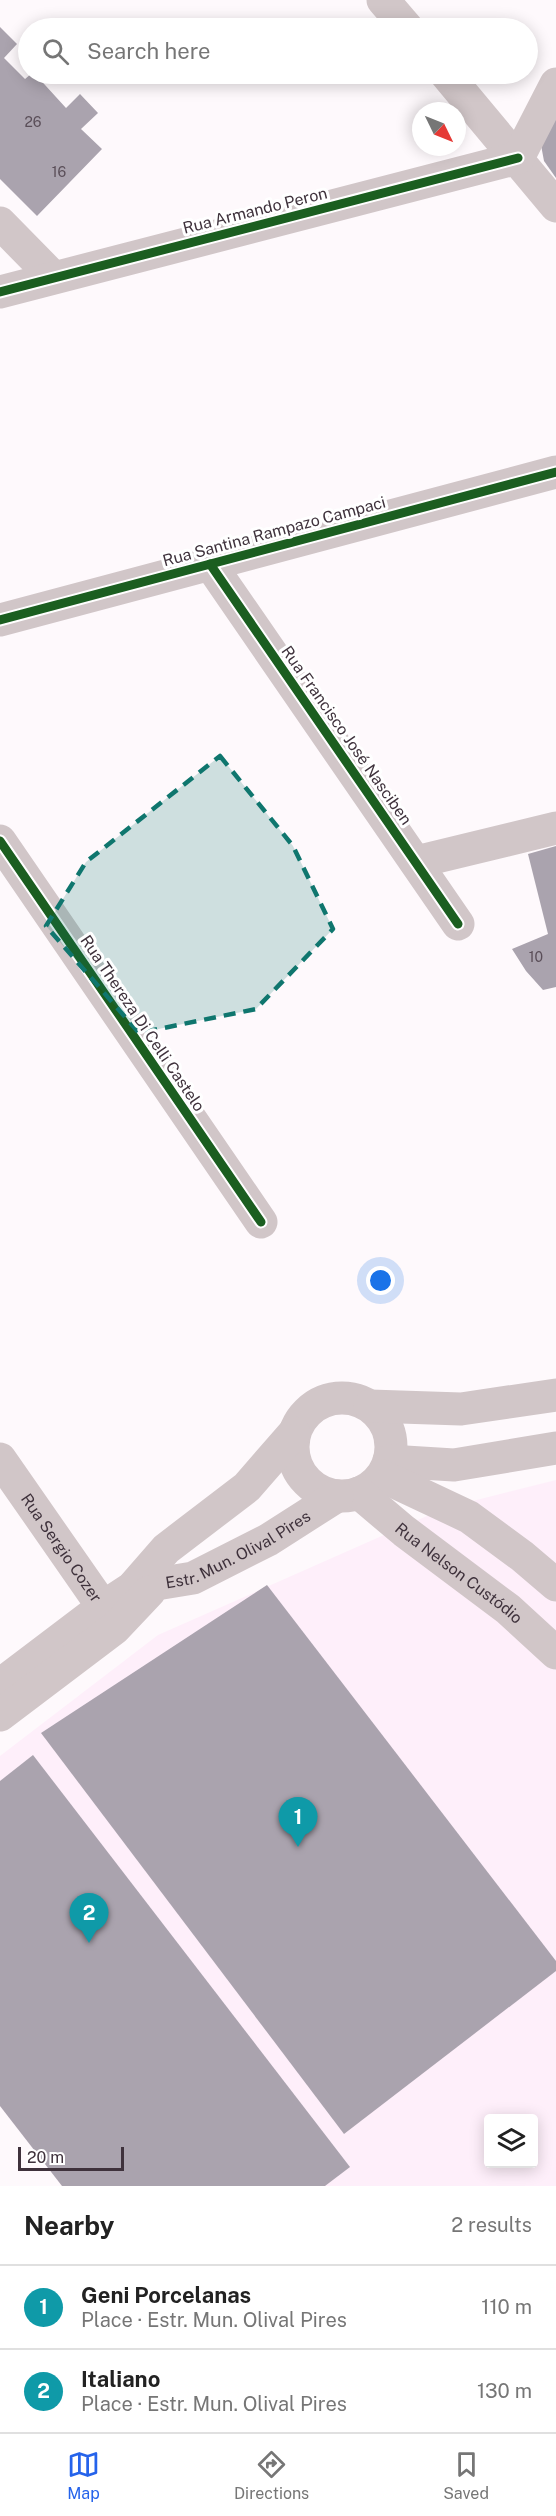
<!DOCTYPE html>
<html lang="en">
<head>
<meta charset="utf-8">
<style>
	body { margin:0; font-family:"Public Sans",sans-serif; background:#f6f6f6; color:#222 }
	.controls { position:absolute; right:18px; bottom:18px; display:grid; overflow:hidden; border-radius:6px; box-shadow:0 3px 15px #0003 }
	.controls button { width:54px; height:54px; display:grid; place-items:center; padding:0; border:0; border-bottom:2px solid #e0e0e0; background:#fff; color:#222; font:30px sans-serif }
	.compass { position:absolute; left:412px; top:102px; width:54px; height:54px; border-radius:50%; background:#fff; box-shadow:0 3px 15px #0003; rotate:133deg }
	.scale { position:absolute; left:18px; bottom:15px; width:106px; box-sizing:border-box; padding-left:6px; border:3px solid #3f323c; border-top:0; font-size:16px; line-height:21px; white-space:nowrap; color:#3f323c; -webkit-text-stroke:4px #fff; paint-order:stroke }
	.you { position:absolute; left:381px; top:1281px; width:21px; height:21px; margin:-15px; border:4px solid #fff; border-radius:50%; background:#1a73e8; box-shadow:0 0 0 9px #1a73e833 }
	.badge { display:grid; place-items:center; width:39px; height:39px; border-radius:50%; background:#2563eb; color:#fff; font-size:20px; font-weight:700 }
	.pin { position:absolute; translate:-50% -50px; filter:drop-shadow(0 2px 3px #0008) }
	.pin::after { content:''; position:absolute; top:32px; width:21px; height:18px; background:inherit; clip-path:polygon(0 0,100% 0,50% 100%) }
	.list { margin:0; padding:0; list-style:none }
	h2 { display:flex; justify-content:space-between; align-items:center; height:78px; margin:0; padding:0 24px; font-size:26px }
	h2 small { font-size:20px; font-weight:400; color:#767676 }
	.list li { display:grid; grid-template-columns:39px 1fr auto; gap:18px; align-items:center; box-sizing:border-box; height:84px; padding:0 24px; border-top:2px solid #e0e0e0 }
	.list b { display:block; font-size:22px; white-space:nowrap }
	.list p { margin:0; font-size:20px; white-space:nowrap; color:#767676 }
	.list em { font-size:20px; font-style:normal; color:#767676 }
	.icon { flex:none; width:33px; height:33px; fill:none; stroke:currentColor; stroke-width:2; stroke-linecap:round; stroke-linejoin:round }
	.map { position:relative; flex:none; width:556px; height:2186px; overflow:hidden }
	.search { position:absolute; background:#fff; box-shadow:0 3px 15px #0003; left:18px; right:18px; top:18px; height:66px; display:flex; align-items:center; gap:15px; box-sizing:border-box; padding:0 21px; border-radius:33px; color:#767676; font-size:22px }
	.sheet { height:246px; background:#fff }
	nav { display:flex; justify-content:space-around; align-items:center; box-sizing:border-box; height:84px; border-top:2px solid #e0e0e0; background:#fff; font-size:16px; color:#767676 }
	nav a { display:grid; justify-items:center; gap:3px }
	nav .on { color:#2563eb }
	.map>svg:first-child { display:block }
</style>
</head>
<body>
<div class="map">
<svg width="556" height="2186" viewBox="0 0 556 2186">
	<rect width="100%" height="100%" fill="#fef9fc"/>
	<path fill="#feeffa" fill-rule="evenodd" d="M556,1480V2186H62L0,2106V1756L158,1635L445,1508ZM488,2118H534V2164H488Z"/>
	<g fill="#aaa3ae">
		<polygon points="0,27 17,44 4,58 25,79 31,74 35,74 66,108 80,94 98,113 81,129 102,149 37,216 0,179"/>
		<polygon points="556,108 556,178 544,161 541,145"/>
		<polygon points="556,846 556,987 543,990 526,971 512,949 548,934 528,854"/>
		<polygon points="267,1585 556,1961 556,1971 344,2134 41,1733"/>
		<polygon points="33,1755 350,2167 325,2186 62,2186 0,2106 0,1781"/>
	</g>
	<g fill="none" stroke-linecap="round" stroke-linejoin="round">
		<g stroke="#d1c6c8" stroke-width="33">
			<polyline points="383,0 407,28"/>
			<polyline points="446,74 556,206"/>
			<polyline points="0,223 53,277"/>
			<polyline points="0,292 518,158 556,84"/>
			<polyline points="210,564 458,924"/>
			<polyline points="0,620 556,472"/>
			<polyline points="0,841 261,1222"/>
			<polyline points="416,862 556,828"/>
			<circle cx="342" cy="1447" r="49"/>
			<polyline points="370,1406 461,1409 556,1395"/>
			<path id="s1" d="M0,1459L103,1607"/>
			<polyline points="389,1461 454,1465 556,1448"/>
			<polyline points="382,1476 469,1517 522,1556 556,1585"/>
			<path id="s2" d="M359,1493L404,1531L508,1609L556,1653"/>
			<path id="s3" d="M132,1588L193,1578L268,1540L337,1496"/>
			<polyline points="0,1685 103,1607 132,1588 166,1549 247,1487 294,1433"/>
			<polyline points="0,1715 115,1628 149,1592"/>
		</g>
		<g stroke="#fff" stroke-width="13">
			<g id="cycleway">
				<polyline points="0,292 518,158"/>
				<polyline points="210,564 458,924"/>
				<polyline points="0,620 556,472"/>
				<polyline points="0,841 261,1222"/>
			</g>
		</g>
		<use href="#cycleway" stroke="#1b5e20" stroke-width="9"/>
	</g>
	<path fill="#0f766e" fill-opacity="0.2" stroke="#0f766e" stroke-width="4.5" stroke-dasharray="12 8" stroke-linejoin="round" d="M220,756L293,846L333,929L256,1009L139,1033L46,926L86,862Z"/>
	<g text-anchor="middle" stroke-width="6" stroke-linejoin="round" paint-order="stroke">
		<g font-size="14" fill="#5a4e58">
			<text x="33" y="127">26</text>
			<text x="59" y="177">16</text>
			<text x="536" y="962">10</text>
		</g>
		<g font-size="16" fill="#3f323c" stroke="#fff">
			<text transform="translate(255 210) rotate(-14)" y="6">Rua Armando Peron</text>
			<text transform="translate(274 531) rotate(-15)" y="6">Rua Santina Rampazo Campaci</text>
			<text transform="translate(347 735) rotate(55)" y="6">Rua Francisco José Nasciben</text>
			<text transform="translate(143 1023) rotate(56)" y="6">Rua Thereza Di Celli Castelo</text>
			<text dy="6" stroke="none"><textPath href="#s3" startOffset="114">Estr. Mun. Olival Pires</textPath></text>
			<text dy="6" stroke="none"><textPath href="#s1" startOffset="108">Rua Sergio Cozer</textPath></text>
			<text dy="6" stroke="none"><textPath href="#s2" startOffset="128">Rua Nelson Custódio</textPath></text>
		</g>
	</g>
</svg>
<div class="controls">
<button><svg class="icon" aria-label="layers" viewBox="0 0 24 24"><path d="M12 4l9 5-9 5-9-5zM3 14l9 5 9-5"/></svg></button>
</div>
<svg class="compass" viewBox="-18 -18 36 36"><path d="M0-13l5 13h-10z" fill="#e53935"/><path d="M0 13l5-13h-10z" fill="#767676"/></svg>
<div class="scale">20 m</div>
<div class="you"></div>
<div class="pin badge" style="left:298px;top:1847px;background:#0f9aa8">1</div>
<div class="pin badge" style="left:89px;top:1943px;background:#0f9aa8">2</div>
<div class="search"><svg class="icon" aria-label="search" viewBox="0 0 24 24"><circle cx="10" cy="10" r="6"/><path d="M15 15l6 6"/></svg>Search here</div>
</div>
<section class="sheet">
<h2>Nearby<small>2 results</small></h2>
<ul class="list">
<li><span class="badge" style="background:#0f9aa8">1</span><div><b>Geni Porcelanas</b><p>Place · Estr. Mun. Olival Pires</p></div><em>110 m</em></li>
<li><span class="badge" style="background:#0f9aa8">2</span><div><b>Italiano</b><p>Place · Estr. Mun. Olival Pires</p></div><em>130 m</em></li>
</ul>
</section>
<nav>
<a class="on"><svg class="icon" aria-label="map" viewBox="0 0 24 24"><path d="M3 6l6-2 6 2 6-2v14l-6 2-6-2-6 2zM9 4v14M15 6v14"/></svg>Map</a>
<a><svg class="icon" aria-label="directions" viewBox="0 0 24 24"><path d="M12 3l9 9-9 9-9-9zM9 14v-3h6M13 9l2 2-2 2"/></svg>Directions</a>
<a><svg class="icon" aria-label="saved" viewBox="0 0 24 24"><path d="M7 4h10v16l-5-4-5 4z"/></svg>Saved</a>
</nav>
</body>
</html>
